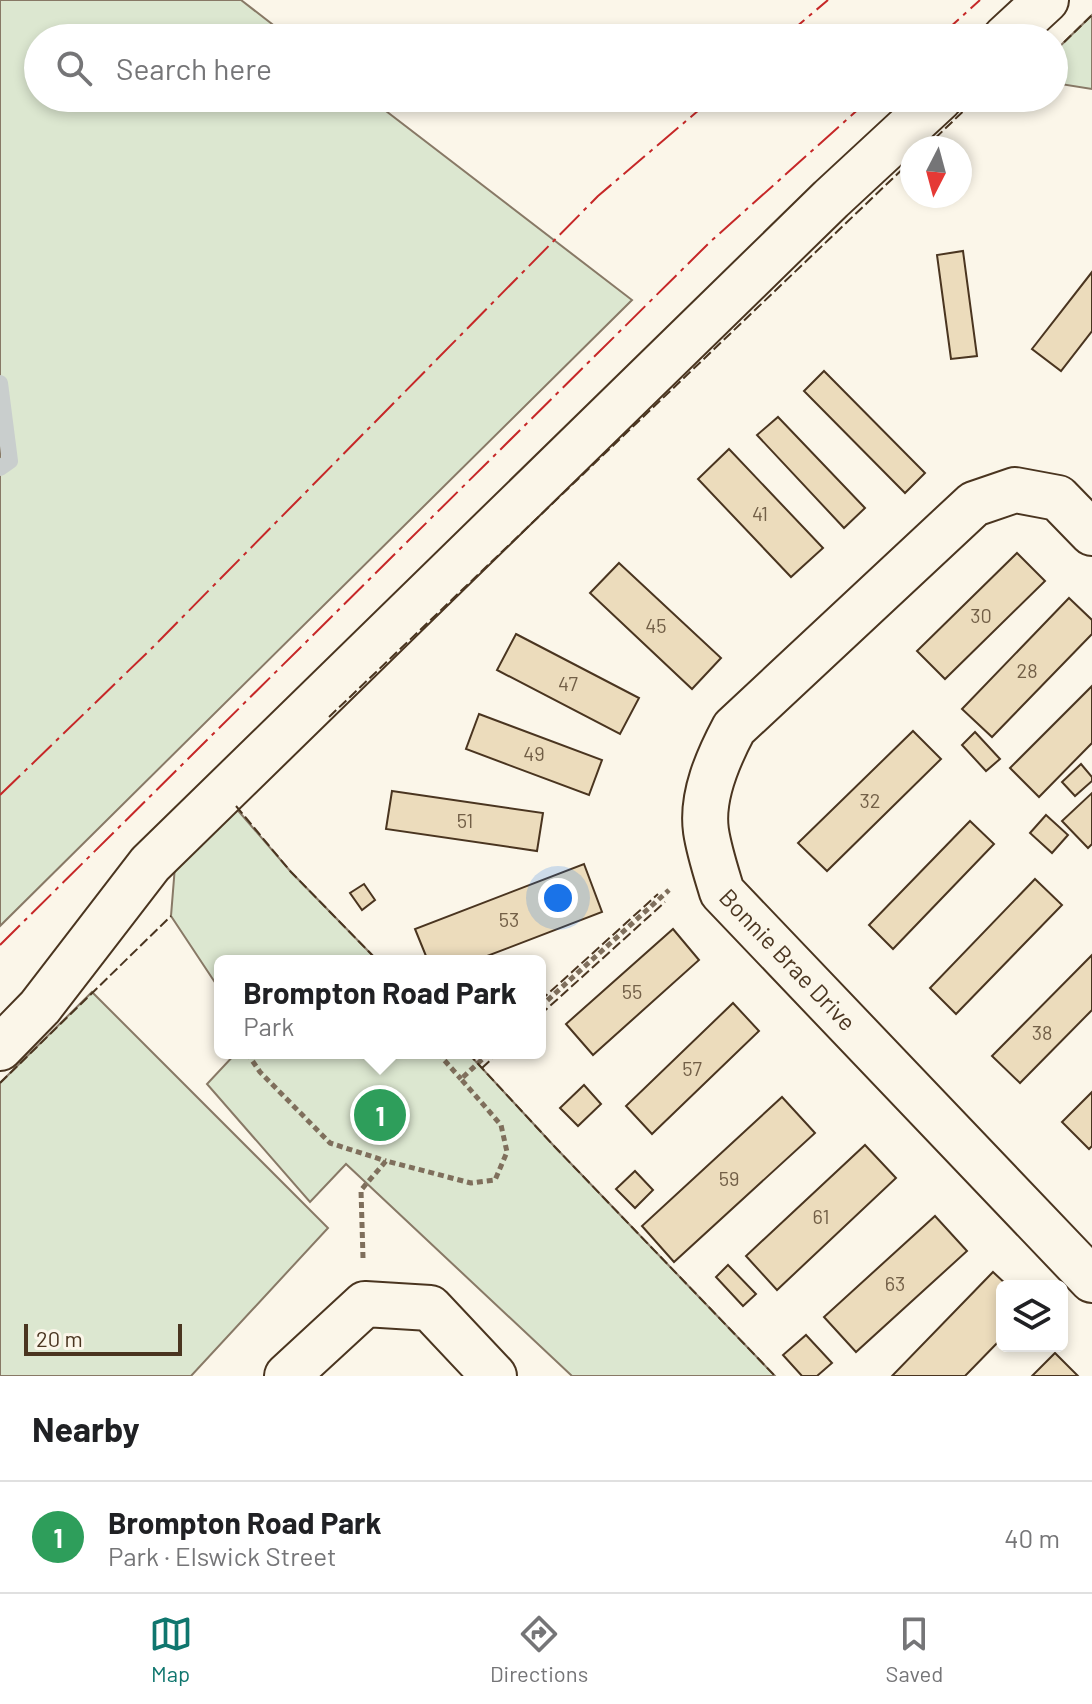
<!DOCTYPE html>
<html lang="en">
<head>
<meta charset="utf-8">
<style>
	body { margin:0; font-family:Barlow,sans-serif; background:#f2f2f2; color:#202124 }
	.controls { position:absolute; right:24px; bottom:24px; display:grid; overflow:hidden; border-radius:12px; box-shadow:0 4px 12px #0003 }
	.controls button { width:72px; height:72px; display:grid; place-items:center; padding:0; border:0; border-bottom:2px solid #e0e0e0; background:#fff; color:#202124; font:40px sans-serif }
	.compass { position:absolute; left:900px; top:136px; width:72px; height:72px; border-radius:50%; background:#fff; box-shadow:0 4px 12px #0003; rotate:186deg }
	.scale { position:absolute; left:24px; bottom:20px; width:158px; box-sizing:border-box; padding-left:8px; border:4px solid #4a3520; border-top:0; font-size:22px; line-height:28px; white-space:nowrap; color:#4a3520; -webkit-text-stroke:6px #fbf6e9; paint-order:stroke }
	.you { position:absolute; left:558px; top:898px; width:28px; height:28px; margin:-20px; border:6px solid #fff; border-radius:50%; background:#1a73e8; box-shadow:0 0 0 12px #1a73e833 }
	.badge { display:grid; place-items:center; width:52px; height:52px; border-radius:50%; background:#0f766e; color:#fff; font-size:26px; font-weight:700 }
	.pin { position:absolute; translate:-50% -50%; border:4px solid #fff; box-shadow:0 2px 8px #0006 }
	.popup { position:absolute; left:214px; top:955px; width:332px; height:104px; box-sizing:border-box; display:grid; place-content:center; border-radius:12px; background:#fff; filter:drop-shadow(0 2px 6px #0005); font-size:26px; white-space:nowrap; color:#757577 }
	.popup b { font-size:30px; color:#202124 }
	.popup::after { content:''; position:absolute; left:50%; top:100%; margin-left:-16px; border:16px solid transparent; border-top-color:#fff }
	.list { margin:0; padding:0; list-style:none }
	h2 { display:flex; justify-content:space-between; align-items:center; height:104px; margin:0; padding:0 32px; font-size:34px }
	h2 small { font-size:26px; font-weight:400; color:#757577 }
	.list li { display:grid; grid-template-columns:52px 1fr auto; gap:24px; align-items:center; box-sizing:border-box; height:112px; padding:0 32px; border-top:2px solid #e0e0e0 }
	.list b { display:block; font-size:30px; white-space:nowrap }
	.list p { margin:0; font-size:26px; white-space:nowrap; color:#757577 }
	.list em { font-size:26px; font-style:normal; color:#757577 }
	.icon { flex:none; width:44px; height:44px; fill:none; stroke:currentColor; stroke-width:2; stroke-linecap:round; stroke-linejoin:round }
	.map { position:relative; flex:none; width:1092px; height:1376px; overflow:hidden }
	.search { position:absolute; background:#fff; box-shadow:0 4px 12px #0003; left:24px; right:24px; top:24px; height:88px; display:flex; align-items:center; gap:20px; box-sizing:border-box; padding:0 28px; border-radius:44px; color:#757577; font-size:30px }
	.sheet { height:216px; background:#fff }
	nav { display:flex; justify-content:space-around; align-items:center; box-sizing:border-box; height:112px; border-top:2px solid #e0e0e0; background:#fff; font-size:22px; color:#757577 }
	nav a { display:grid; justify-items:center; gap:4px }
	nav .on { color:#0f766e }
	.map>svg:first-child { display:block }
</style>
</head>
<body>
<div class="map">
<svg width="1092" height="1376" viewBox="0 0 1092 1376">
	<rect width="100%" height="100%" fill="#fbf6e9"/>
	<g fill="#dce7d0" stroke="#887966" stroke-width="2">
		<polygon points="0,0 241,0 290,38 38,38 38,98 369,98 632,300 0,926"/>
		<polygon points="1092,15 1092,89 1054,83 1054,52"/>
		<polygon points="235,807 291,872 378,961 220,961 220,990 171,916 175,866"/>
		<polygon points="92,992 328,1228 191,1376 0,1376 0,1083"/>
		<polygon points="236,1053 468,1053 554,1146 775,1376 572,1376 346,1164 310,1202 207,1084"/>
	</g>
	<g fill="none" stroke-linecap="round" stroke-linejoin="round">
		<polyline stroke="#c9cecd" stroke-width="16" points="0,383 10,461 0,468"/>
	</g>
	<g fill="#ecdcbc" stroke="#4a3520" stroke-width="2">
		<polygon points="963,251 977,356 951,359 937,255"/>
		<polygon points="1092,272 1092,331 1061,371 1032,349"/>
		<polygon points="824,371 925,473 905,493 804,391"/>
		<polygon points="778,417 865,508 844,528 757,435"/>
		<polygon points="729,449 823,548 791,577 698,479"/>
		<polygon points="1017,553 1045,581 945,679 917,651"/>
		<polygon points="619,563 721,658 692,689 590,593"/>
		<polygon points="1069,598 1092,620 1092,634 992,737 962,709"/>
		<polygon points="516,634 639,698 620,734 497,670"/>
		<polygon points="1092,686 1092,743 1039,797 1010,768"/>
		<polygon points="479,714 602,760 589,795 466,749"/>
		<polygon points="913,731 941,759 827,871 798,843"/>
		<polygon points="975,732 1000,759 986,771 962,745"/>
		<polygon points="1081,764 1092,777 1092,781 1075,796 1062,782"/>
		<polygon points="392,791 543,813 537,851 386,829"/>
		<polygon points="1092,793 1092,844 1088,848 1062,821"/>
		<polygon points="1046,815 1068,835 1052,853 1030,833"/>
		<polygon points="970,821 994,844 893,949 869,925"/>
		<polygon points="584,864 602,912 474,961 428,961 415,929"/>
		<polygon points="1035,879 1062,905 956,1014 930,988"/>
		<polygon points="364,884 375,900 362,910 350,893"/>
		<polygon points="673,929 699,960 593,1055 566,1024"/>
		<polygon points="1092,955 1092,1010 1020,1083 992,1056"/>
		<polygon points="733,1003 759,1031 652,1134 626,1106"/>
		<polygon points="584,1085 601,1104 578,1126 560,1108"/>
		<polygon points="1092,1092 1092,1146 1089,1149 1062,1122"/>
		<polygon points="782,1097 815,1133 674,1262 642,1226"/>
		<polygon points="865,1145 896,1178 777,1290 746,1256"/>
		<polygon points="635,1171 653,1190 635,1208 616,1189"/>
		<polygon points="935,1216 967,1251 856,1352 824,1317"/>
		<polygon points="728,1265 756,1294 743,1306 716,1277"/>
		<polygon points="993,1272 1008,1286 1002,1286 1002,1338 965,1376 892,1376"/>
		<polygon points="806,1335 832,1363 817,1376 802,1376 783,1355"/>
		<polygon points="1055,1353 1078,1376 1032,1376"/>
	</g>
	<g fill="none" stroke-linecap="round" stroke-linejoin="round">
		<g stroke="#4a3520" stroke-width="48">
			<g id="minor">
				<polyline points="1005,38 1046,0"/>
				<path id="s1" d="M1092,533L1058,498L1015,490L974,504L734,728C718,758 701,796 706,831C709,851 716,872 722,892L1092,1280"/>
				<polyline points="0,1048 40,1007 150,864 831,199 940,98"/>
				<polyline points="287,1376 365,1304 430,1308 494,1376"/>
			</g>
		</g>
		<g stroke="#7f6f5c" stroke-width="5" stroke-dasharray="6 4" stroke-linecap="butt">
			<polyline points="540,1007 669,890"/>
			<polyline points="247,1053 260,1072 330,1143 386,1161"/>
			<polyline points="438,1053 461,1079"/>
			<polyline points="363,1258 361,1190 386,1161 471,1183 495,1180 507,1152 501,1125 461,1079 489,1053"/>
		</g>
		<use href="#minor" stroke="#fbf6e9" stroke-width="44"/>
		<g stroke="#4a3520" stroke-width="2" stroke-dasharray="10 4" stroke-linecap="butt">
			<polyline points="1054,52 1092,15"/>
			<polyline points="925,148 977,98"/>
			<polyline points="329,717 912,160"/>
			<polyline points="236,806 291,872 378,961"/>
			<polyline points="540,1001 658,894"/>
			<polyline points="540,1015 665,902"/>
			<polyline points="468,1053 554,1146 775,1376"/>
			<polyline points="482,1068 498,1053"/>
			<polyline points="0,1083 171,916"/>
		</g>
		<g stroke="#c62828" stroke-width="2" stroke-dasharray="28 6 4 6" stroke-linecap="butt">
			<polyline points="783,38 828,0"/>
			<polyline points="938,38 980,0"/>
			<polyline points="0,795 153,647 598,196 713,98"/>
			<polyline points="0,945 710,242 871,98"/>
		</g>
	</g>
	<g text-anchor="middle" stroke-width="6" stroke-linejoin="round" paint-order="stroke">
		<g font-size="20" fill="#725f47">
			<text x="760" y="521">41</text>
			<text x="981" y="623">30</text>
			<text x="656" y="633">45</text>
			<text x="1027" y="678">28</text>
			<text x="568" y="691">47</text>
			<text x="534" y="761">49</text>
			<text x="870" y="808">32</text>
			<text x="465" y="828">51</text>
			<text x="509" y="927">53</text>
			<text x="632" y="999">55</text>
			<text x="1042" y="1040">38</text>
			<text x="692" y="1076">57</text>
			<text x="729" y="1186">59</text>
			<text x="821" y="1224">61</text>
			<text x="895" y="1291">63</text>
		</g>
		<g font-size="24" fill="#4a3520" stroke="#fbf6e9">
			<text dy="8" stroke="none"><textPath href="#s1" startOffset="730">Bonnie Brae Drive</textPath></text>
		</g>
	</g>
</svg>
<div class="controls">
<button><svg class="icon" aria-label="layers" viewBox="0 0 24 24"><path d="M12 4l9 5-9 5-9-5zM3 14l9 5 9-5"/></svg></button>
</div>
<svg class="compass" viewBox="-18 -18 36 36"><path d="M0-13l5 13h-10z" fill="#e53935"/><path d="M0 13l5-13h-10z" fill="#757577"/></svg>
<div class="scale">20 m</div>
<div class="you"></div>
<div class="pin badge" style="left:380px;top:1115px;background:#2e9e5b">1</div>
<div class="popup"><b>Brompton Road Park</b>Park</div>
<div class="search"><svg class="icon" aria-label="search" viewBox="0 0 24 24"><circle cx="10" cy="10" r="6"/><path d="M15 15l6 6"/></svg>Search here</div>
</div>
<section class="sheet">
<h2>Nearby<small></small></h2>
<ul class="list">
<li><span class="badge" style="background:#2e9e5b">1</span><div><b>Brompton Road Park</b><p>Park · Elswick Street</p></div><em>40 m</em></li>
</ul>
</section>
<nav>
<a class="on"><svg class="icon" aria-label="map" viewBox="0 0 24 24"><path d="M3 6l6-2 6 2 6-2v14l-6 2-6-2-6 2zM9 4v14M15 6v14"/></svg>Map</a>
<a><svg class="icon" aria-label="directions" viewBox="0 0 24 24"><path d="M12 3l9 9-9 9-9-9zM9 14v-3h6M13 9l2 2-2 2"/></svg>Directions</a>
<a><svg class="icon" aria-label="saved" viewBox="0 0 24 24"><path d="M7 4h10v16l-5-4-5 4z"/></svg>Saved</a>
</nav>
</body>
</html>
